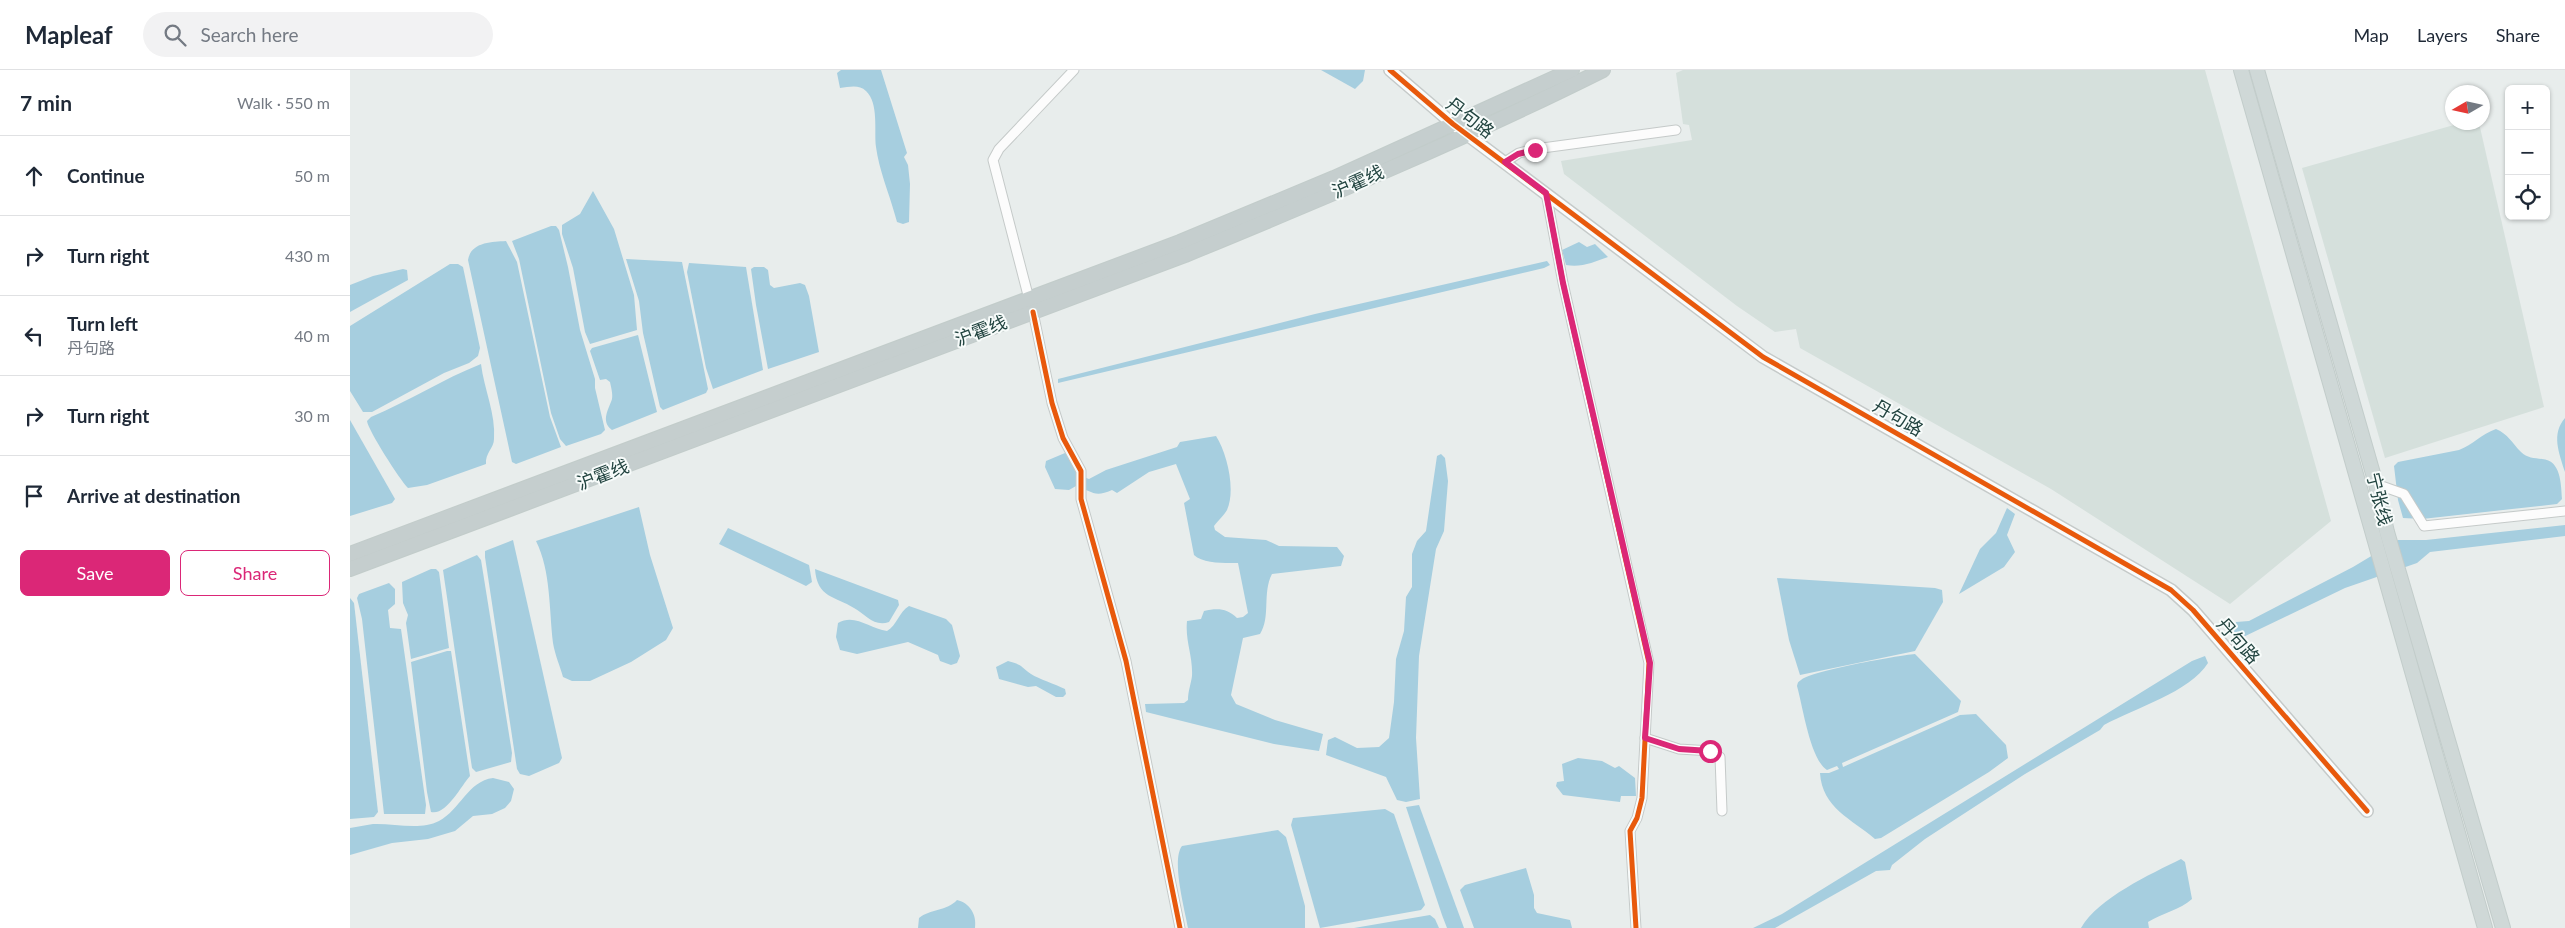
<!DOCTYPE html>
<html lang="en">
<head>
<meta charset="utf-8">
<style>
	body { margin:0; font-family:Lato,"Noto Sans SC",sans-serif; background:#f2f2f3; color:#1f2937 }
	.controls { position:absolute; right:15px; top:15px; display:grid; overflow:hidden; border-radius:8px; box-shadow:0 1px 4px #0004 }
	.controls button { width:45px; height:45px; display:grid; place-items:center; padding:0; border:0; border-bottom:1px solid #e0e1e3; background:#fff; color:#1f2937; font:25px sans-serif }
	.compass { position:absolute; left:2095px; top:15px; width:45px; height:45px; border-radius:50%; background:#fff; box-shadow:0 1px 4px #0004; rotate:261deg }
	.stop { position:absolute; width:15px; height:15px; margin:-11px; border:4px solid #db2777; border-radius:50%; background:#fff }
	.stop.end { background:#db2777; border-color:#fff; box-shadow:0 1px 5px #0008 }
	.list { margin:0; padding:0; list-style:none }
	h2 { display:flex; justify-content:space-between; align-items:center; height:65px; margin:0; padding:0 20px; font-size:21px }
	h2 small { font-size:16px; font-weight:400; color:#747a83 }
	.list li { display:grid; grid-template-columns:32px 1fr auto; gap:15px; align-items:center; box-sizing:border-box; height:80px; padding:0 20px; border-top:1px solid #e0e1e3 }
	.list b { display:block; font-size:19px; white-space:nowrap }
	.list p { margin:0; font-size:16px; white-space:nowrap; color:#747a83 }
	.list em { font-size:16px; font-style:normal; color:#747a83 }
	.actions { display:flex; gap:10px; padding:15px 20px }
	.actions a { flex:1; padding:11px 0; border:1px solid #db2777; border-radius:8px; text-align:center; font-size:18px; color:#db2777 }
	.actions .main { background:#db2777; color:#fff }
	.icon { flex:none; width:28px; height:28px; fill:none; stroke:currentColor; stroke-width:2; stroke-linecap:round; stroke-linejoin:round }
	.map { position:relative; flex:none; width:2215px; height:858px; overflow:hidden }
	header { display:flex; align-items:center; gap:30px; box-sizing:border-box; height:70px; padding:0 25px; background:#fff; border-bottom:1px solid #e0e1e3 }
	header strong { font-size:24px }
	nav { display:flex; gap:28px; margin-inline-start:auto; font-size:18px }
	.search { width:350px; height:45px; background:#f2f2f3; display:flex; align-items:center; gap:12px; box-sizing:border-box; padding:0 18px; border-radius:28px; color:#747a83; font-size:19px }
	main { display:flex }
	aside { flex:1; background:#fff }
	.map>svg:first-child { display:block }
</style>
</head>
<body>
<header>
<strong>Mapleaf</strong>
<div class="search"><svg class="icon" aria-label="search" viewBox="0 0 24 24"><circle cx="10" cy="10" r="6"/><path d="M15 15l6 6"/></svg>Search here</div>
<nav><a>Map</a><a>Layers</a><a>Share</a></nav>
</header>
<main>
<aside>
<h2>7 min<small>Walk · 550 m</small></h2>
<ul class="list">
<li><svg class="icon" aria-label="ahead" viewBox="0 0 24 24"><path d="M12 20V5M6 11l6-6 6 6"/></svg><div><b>Continue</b></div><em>50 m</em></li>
<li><svg class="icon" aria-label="right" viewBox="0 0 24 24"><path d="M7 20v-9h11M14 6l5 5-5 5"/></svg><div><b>Turn right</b></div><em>430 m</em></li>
<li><svg class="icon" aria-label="left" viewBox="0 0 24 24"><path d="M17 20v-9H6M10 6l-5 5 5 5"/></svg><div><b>Turn left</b><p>丹句路</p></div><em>40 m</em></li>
<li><svg class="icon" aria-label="right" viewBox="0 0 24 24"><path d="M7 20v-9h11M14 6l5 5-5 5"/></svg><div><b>Turn right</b></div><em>30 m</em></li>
<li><svg class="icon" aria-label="arrive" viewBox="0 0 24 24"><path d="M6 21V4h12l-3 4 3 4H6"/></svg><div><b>Arrive at destination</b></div></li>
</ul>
<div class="actions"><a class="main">Save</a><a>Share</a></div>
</aside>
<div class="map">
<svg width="2215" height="858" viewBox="0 0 2215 858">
	<rect width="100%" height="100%" fill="#e8edec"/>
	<g fill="#d5e0dc">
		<polygon points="1333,0 1855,0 1981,451 1880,534 1701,419 1450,278 1446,259 1425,262 1387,236 1214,104 1211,91 1342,70 1339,55 1333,54 1326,3"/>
		<polygon points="2111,53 2129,53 2194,337 2035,388 1952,98"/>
	</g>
	<g fill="#a6cedf">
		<path d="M491,0H531L557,83L554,87L558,95L560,114L559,152L553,154L547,152L545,145C539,123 529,100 526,77C524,61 529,33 516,21C509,14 499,17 490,18L487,3Z"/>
		<polygon points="971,0 1015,0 1013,11 1005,19"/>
		<polygon points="243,121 264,159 284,225 287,260 240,274 235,262 223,198 212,164 212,155 230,144"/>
		<polygon points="201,156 206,156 209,160 218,197 230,260 245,309 245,318 255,360 251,364 216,376 210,369 201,343 169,189 162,171"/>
		<path d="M156,171L167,192L200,347L211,377L166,394L162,392L118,190C121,172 141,172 156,171Z"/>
		<path d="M1229,172L1237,177L1245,174L1258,187C1244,192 1231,198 1216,195L1212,180Z"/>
		<polygon points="276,189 332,192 358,319 356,323 313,340 310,337 293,263 289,231"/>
		<polygon points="1197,191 1200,195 1194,198 708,313 708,309 965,244"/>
		<polygon points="339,193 396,197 413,300 363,319 356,298 337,202"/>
		<polygon points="100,194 108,194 113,197 130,278 128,286 119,293 94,303 22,342 13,342 0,321 0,256"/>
		<polygon points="404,197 414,197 418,200 420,215 424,218 450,213 455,215 459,226 469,282 418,299 406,235 401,199"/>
		<polygon points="53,199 57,200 58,210 0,242 0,215 23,206"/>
		<path d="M288,265L307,342L262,360C250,351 259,339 262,329C263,324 261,317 260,312L256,309L250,310L240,281L242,278Z"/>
		<path d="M131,294C134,319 146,344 144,369C144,378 135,383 136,394L77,415L58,418C50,410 18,360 17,351L21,347C59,331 93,309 131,294Z"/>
		<path d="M2215,348V402C2209,383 2201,364 2215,348Z"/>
		<polygon points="0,350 45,429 42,433 0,446"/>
		<path d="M2146,359C2158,364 2162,373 2171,382C2177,388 2184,388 2192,389C2211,390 2211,414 2212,429L2207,434L2072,449L2053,448L2048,430L2044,396L2048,392L2109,380C2123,375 2131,364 2146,359Z"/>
		<path d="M866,366C877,383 886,420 877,440C874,445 868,451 864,456L865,460L875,467L916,470L929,476L987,477L994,486L991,496L922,504C912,523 921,547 910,564L893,568L881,625L886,634L925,650L973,664L969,681L924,674L796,642L795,634L834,633L838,630C838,621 841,614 842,606C843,586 835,571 837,551L851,549L854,541C867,538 877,538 887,548L893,547L898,543L888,493C876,493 853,494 844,485L834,433L840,429L826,394L799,402L767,423L762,420C744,428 742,421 726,416L719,420L705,419L695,397L696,391L715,383L718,384L728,405L739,409L756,400L827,377L830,372Z"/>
		<polygon points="1091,384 1095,388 1098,411 1094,461 1086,479 1069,586 1066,668 1070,729 1056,732 1047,730 1036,707 976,685 978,670 985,667 1007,678 1029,677 1039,668 1044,632 1046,589 1054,561 1056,527 1062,517 1062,484 1067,471 1076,461 1087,386"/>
		<path d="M289,437L300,485L323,558L316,570L281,592L240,611H222L213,607C210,596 205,585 203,573C199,540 201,501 186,471Z"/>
		<polygon points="1657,438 1665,444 1657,465 1665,482 1654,497 1609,524 1630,479 1646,463"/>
		<polygon points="2215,455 2215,466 2080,482 2067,493 1995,518 1889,569 1883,560 1886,552 1899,551 2003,497 2048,470 2076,470"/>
		<polygon points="378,458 459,495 462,512 456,516 369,474"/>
		<polygon points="163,470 212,688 209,693 179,706 170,704 167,699 135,487 135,481"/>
		<polygon points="127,485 131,490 162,683 161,692 126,702 122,698 93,500"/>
		<polygon points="81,499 86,499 89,502 99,578 61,589 56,553 58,545 53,533 52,512"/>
		<path d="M465,499L548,530L549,535L539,552C524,557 516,545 504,538C485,526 467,528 465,499Z"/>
		<polygon points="1427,508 1585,518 1592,520 1593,532 1565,581 1450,605 1439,570"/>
		<polygon points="39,513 45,519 45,534 38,540 40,558 51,559 76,735 75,744 34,744 12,549 7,528 9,524"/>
		<polygon points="0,528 4,533 28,742 24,747 0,749"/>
		<path d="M559,536L596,549L602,555L610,586L607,593L601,595L590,591L588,585L558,572L507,584L490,580L486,567L488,553C505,543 520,559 537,561C547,555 549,542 559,536Z"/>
		<path d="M97,581H101L120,706C111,716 96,746 81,742L77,722L61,592Z"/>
		<path d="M1565,584L1611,631L1608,642L1492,693L1493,697L1610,645L1626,644L1656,675L1658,688L1639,702L1531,768L1525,769C1502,749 1472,738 1470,703H1479L1489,699L1487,696L1477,700C1460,689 1453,637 1447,616C1448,612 1448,612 1451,610C1464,600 1546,586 1565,584Z"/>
		<path d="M1855,586L1858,593C1840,622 1785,638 1754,655L1750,660L1675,704L1575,769L1542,795L1540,800L1526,801L1425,858H1403L1432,844L1842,591Z"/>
		<path d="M658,591C673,595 670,596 681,604C689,609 705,614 715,619L716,624L713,627H706L686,616L678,617L649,609L646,597Z"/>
		<polygon points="1228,688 1252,691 1265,698 1269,696 1285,708 1286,726 1271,726 1270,732 1213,725 1206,716 1207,712 1214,711 1212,694"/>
		<path d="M143,708L159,712L164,719L161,731L155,738L142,744L123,746L105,761L78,769L42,773L0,785V758C8,757 15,755 23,754C43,753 70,761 89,751C110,740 118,711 143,708Z"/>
		<polygon points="1069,735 1114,858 1097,858 1092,845 1056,737"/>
		<polygon points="1035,739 1044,744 1075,835 1071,840 970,858 941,755 943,748"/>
		<path d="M928,760L936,767L955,836V858H838C835,840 821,790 832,776Z"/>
		<path d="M1831,789L1835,792L1842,829C1830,840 1812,843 1798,852L1799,858H1731C1748,828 1801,804 1831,789Z"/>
		<polygon points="1176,798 1184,825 1184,838 1187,843 1220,850 1222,858 1124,858 1110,820 1115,815"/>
		<path d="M607,830C620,833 627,845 625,858H568L569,848C580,839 597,841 607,830Z"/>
		<polygon points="1080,845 1085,849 1089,858 1004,858"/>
	</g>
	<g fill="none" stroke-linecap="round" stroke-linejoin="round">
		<g stroke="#c5cac9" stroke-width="11">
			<g id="minor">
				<polyline points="1155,92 1169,83 1185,79 1326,60"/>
				<polyline points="1196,123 1213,213 1299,593 1292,728 1287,748 1280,761 1286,858"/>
				<polyline points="679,229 643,90 649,79 724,0"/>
				<polyline points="683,242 702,333 713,368 731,401 731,429 776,591 830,858"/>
				<polyline points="2026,414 2054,424 2074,456 2215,441"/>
				<polyline points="1295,668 1329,679 1361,681 1370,687 1372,741"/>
			</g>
		</g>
		<g stroke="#c5cac9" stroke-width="14">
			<polyline id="tertiary" points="1040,0 1103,54 1413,287 1821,520 1843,540 2017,741"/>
		</g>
		<g stroke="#c2ccca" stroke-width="16">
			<g id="primary">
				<polyline points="1891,0 2135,858"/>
				<polyline points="1907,0 2026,414 2037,462 2153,858"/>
			</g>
		</g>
		<g stroke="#c2ccca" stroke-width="16">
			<g id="trunk">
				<polyline points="0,484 830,172 984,108 1222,0"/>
				<path d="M0,499L835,185C976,127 1117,68 1253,0"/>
			</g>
		</g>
		<use href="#minor" stroke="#fcfcfc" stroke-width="9"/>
		<use href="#tertiary" stroke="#fcfcfc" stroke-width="11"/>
		<use href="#primary" stroke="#cfd8d7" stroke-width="14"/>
		<use href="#trunk" stroke="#c5cece" stroke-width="14"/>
		<g stroke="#f7fbfa" stroke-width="8">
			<g id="cycleway">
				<polyline points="1040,0 1103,54 1413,287 1821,520 1843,540 2017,741"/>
				<polyline points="1196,123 1213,213 1299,593 1292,728 1287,748 1280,761 1286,858"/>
				<polyline points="683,242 702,333 713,368 731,401 731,429 776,591 830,858"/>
			</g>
		</g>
		<use href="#cycleway" stroke="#e8590c" stroke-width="5"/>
	</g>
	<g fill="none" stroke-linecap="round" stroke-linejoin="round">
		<polyline stroke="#db2777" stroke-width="6" points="1185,80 1168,84 1155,92 1196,123 1213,213 1300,593 1295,668 1329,679 1360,681"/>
	</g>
	<g text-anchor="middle" stroke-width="4" stroke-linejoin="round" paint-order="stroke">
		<g font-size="18" fill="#224440" stroke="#f7fbfa">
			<text transform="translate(1120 48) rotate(37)" y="6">丹句路</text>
			<text transform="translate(1008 112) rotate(-24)" y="6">沪霍线</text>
			<text transform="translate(631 261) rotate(-21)" y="6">沪霍线</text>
			<text transform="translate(1548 348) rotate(30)" y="6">丹句路</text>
			<text transform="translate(253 405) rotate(-21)" y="6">沪霍线</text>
			<text transform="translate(2029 429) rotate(76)" y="6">宁张线</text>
			<text transform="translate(1888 571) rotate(49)" y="6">丹句路</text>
		</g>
	</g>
</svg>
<div class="controls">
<button>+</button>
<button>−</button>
<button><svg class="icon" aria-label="locate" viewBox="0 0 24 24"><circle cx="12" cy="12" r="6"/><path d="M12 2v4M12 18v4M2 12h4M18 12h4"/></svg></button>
</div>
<svg class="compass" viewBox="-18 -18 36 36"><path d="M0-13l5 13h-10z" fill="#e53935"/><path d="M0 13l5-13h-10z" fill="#747a83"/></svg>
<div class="stop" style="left:1360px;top:681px"></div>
<div class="stop end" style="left:1185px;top:80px"></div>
</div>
</main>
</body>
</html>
